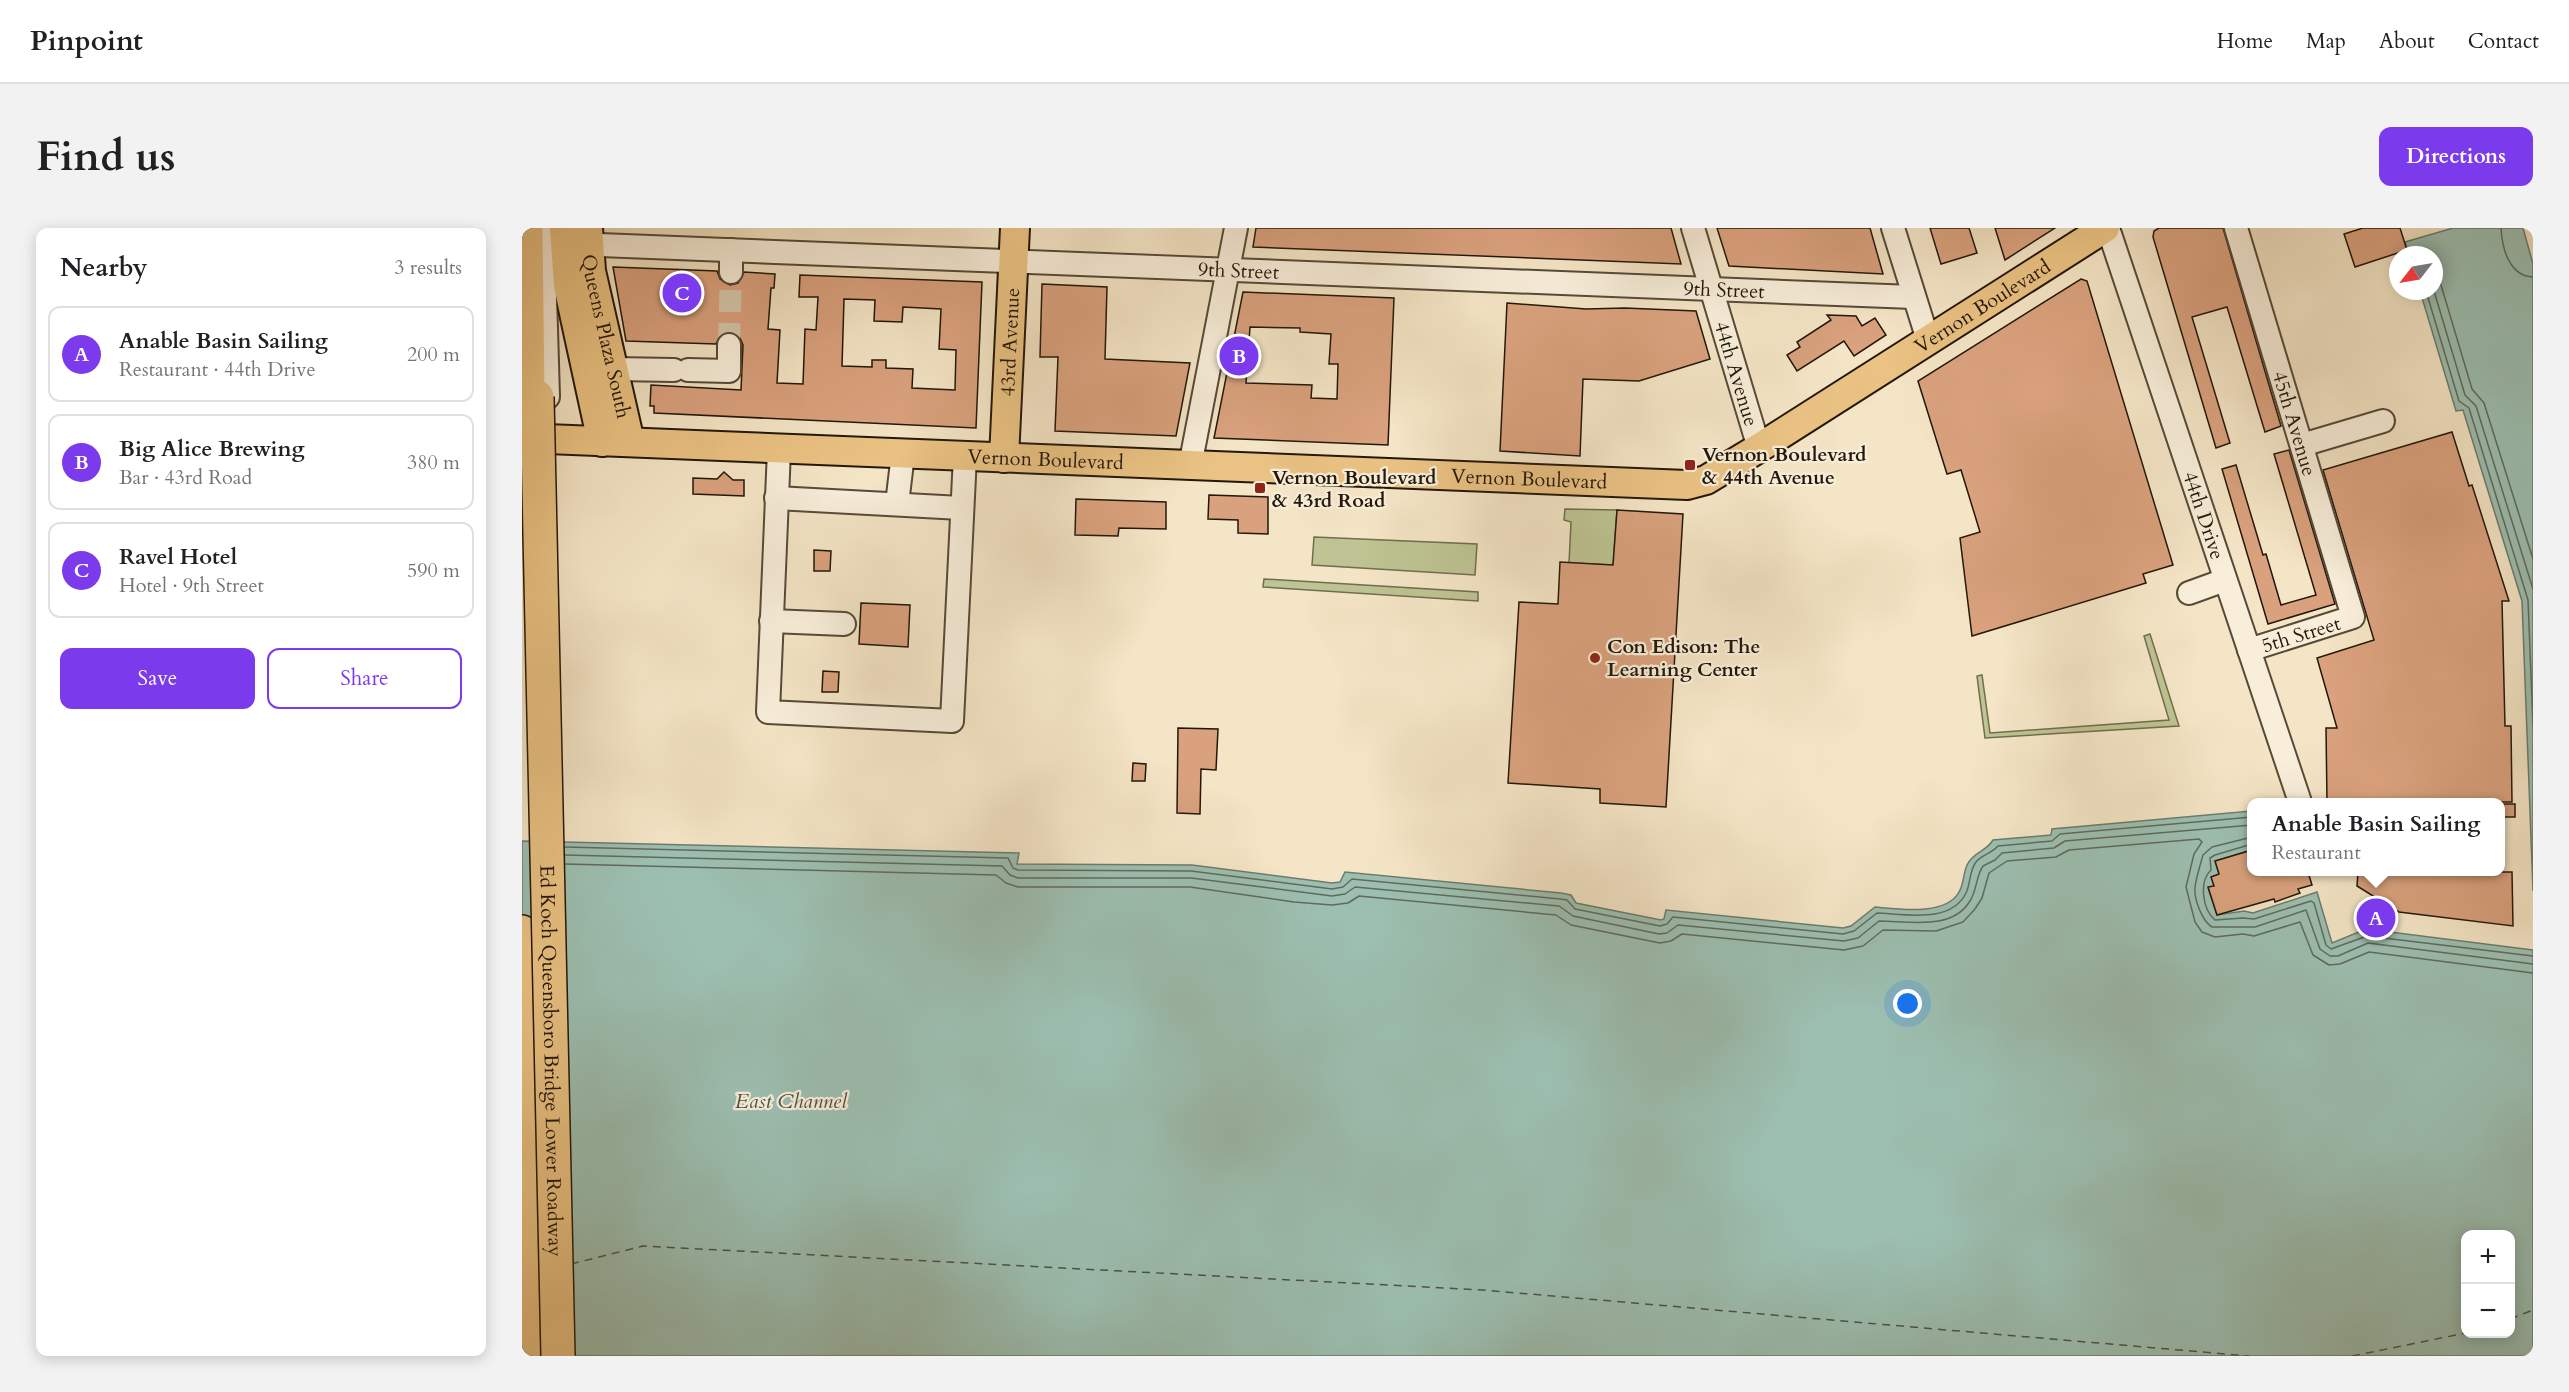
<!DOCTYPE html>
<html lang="en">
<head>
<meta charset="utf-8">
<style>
	body { margin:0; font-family:Cardo,serif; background:#f2f2f2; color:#202124 }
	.controls { position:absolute; right:18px; bottom:18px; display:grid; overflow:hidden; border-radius:12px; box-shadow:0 3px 15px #0003 }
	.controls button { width:54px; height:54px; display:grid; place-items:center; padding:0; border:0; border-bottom:2px solid #e0e0e0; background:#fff; color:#202124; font:30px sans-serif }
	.compass { position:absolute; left:1867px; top:18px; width:54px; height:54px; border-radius:50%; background:#fff; box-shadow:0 3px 15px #0003; rotate:239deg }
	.you { position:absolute; left:1386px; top:776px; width:21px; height:21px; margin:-15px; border:4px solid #fff; border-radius:50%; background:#1a73e8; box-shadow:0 0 0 9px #1a73e833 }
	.badge { display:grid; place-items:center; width:39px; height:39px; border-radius:50%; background:#7c3aed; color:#fff; font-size:20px; font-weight:700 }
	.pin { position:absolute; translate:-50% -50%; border:3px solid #fff; box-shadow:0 2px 6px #0006 }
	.popup { position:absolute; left:1725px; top:570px; width:258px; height:78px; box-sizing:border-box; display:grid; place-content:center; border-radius:12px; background:#fff; filter:drop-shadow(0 2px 4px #0005); font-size:20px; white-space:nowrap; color:#757577 }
	.popup b { font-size:22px; color:#202124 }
	.popup::after { content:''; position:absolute; left:50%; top:100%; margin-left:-12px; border:12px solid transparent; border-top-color:#fff }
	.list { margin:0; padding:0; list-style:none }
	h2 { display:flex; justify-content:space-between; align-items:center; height:78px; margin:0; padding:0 24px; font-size:26px }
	h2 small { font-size:20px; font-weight:400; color:#757577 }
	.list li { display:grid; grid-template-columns:39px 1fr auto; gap:18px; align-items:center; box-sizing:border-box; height:96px; margin:0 12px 12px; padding:0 12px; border:2px solid #e0e0e0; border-radius:12px }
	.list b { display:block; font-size:22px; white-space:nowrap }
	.list p { margin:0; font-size:20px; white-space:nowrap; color:#757577 }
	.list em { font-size:20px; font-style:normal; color:#757577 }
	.actions { display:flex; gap:12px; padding:18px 24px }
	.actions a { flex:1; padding:14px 0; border:2px solid #7c3aed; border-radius:12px; text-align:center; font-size:21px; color:#7c3aed }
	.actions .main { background:#7c3aed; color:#fff }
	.map { position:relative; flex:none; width:2011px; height:1128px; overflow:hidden; border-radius:12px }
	header { display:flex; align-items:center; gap:36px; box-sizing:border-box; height:84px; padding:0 30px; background:#fff; border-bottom:2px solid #e0e0e0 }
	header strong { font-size:28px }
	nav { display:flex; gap:33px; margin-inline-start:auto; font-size:21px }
	.intro { display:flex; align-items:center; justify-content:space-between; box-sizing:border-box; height:144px; padding:0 36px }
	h1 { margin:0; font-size:42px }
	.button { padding:15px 27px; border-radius:12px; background:#7c3aed; color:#fff; font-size:21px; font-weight:700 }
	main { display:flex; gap:36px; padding:0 36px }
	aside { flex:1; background:#fff; border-radius:12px; box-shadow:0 3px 15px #0003 }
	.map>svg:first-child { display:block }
</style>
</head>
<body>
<header>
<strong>Pinpoint</strong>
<nav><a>Home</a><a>Map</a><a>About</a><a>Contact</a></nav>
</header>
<div class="intro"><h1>Find us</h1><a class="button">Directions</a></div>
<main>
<aside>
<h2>Nearby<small>3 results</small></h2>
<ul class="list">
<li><span class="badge">A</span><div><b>Anable Basin Sailing</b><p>Restaurant · 44th Drive</p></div><em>200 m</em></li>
<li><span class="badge">B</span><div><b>Big Alice Brewing</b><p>Bar · 43rd Road</p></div><em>380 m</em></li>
<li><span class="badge">C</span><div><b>Ravel Hotel</b><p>Hotel · 9th Street</p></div><em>590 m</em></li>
</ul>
<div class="actions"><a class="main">Save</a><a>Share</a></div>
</aside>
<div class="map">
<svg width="2011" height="1128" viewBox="0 0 2011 1128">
	<rect width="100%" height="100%" fill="#f4e5c6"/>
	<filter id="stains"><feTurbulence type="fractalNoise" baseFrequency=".00333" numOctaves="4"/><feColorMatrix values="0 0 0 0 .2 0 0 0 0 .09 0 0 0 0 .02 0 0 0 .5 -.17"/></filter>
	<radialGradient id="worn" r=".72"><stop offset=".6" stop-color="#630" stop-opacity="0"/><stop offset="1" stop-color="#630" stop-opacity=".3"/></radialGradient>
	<g fill="#bec493" stroke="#706e4e" stroke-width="1.5">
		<polygon points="1043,281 1095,282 1091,337 1047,335 1049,294 1042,292"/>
		<polygon points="792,309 955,316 953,347 790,337"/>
		<polygon points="742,351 956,364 956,373 741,359"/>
		<polygon points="1628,406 1657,498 1463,510 1455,448 1460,447 1468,505 1647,492 1622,408"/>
	</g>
	<g fill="#9cbfb1" stroke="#6b7c6e" stroke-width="1.5" fill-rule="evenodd">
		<polygon points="1931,0 2001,0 2011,36 2011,663 2000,373 1941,182 1934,183 1898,63 1912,63 1912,27 1887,27 1883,14"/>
		<path d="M1729,583V622L1693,633L1697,646L1692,658L1686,660L1695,687L1722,683L1731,685L1795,664L1810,715L1844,701L2011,722V1128H0V613L497,625L495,636L670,637L810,655L818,654L823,644L1039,665L1049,667L1054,675L1139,692L1142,691L1144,682L1321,700L1329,698L1353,679C1377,681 1424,688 1437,664C1442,656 1441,646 1445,637C1451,624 1464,624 1471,612L1529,607L1530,601ZM1944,1006H1988V1106H1944Z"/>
	</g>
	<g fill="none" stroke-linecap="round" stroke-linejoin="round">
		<g stroke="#5f6b5d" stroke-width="1.5">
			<path d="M1979,0C1980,20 1987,48 2011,49"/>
			<polyline points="1912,46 1919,57 1950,161 1962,175 2011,331"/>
			<polyline points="1904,63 1937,173 1947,180 2006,372 2011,498"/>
			<polyline points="1912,63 1943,167 1954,178 2011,361"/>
			<path d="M1730,609L1690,619L1681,627C1679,634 1673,654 1673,660C1672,671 1680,693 1690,699H1733L1784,682L1798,721L1808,728H1816L1846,715L2011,736"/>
			<path d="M1730,616L1693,627L1688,630L1689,642C1677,653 1680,681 1693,692L1721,690L1732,691L1789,673L1792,675L1804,717L1809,721L1845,708L2011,728"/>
			<path d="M43,619L486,630L491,640L496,642L669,643L810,661L821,659L830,651L1038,671L1045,672L1053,681L1138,698L1145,696L1151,689L1321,706L1332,703L1355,685C1383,686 1429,696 1444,665C1449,655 1447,643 1454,634C1459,627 1469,626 1476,618L1530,613L1538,606L1730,589"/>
			<path d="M43,627L480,638L488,647L496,650H669L810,668L823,666L833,659L1037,678L1051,688L1137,706L1145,705L1156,697L1322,713L1336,710L1357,693C1387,693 1430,703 1448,673C1455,662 1454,648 1461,638L1473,632L1480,625L1532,620L1543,613L1730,597"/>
			<polyline points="43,636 474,647 484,655 496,659 668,659 772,674 810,677 826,675 837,668 1034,687 1049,697 1138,715 1149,713 1160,706 1322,722 1341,718 1361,702 1414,703 1441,694 1453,681 1460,670 1467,645 1485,633 1534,629 1547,622 1677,611 1680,614 1672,626 1664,659 1673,694 1680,704 1693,709 1721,706 1732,708 1778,694 1791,727 1807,737 1818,736 1847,724 2011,745"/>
		</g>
		<g stroke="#4d5244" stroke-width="1.5" stroke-dasharray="8 6" stroke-linecap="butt">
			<polyline points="49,1036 121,1018 961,1062 1727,1128"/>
			<polyline points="1988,1091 2011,1082"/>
			<polyline points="1830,1128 1944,1105"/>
		</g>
	</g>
	<g fill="#d9a17d" stroke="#221709" stroke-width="1.5" fill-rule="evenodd">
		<polygon points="734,0 1149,0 1159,36 731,19"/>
		<polygon points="1195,0 1348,0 1361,46 1207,38"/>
		<polygon points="1408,0 1447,0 1455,25 1419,36"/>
		<polygon points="1473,0 1533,0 1483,32"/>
		<polygon points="1637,0 1701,0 1759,198 1743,204 1705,79 1670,89 1708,215 1694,220 1631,9 1632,3"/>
		<polygon points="1841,0 1878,0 1885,22 1833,39 1822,6"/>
		<path d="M91,39L195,43L198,51L208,57L216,55L222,44L253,46L252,60H249L246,101L258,102L255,155L281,156L283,101L294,102L296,69H277L278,47L460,54L454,200L132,185V178H128L129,157L219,162L221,117L218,110L208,104L200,106L194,116L104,113ZM322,71L353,72L352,93L380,94L381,79L419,81L417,121L434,122L433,162L390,160L391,141L364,140V132H350V139L320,138Z"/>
		<polygon points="1559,51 1565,53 1651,337 1621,346 1624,355 1450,408 1438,310 1458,304 1439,242 1425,246 1396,153"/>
		<polygon points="520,56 585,59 583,131 668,135 654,208 533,203 536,129 518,129"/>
		<path d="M721,64L872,70L866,217L692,210ZM728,99L778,100V104L809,106L807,136H816L815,171L789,170L790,157L724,155Z"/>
		<polygon points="985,75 1064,81 1103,80 1174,83 1188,131 1117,153 1061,151 1058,228 978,223"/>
		<polygon points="1305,87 1334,88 1340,98 1353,90 1364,107 1332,128 1322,113 1275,143 1265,127 1278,119 1275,114 1309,92"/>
		<polygon points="1930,204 1947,258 1950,257 1987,373 1980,373 1983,498 1989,498 1990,574 1805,574 1804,500 1815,500 1795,430 1852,412 1801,242"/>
		<polygon points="1767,222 1813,376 1746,396 1700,241 1714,237 1741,327 1744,326 1759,377 1794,367 1752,226"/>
		<polygon points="202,244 211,252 222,252 222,268 171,266 171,250 195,251"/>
		<polygon points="687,267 746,269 746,306 716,305 716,292 686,291"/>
		<polygon points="554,271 644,274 644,301 597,300 596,308 553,307"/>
		<polygon points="1095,282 1161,286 1144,579 1078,575 1078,561 986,555 997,374 1036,376 1038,334 1091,337"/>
		<polygon points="292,322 309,323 308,343 292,343"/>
		<polygon points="339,375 388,377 386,419 337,416"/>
		<polygon points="301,443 317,444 316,464 300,464"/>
		<polygon points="656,500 696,501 694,542 679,541 678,586 655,585"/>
		<polygon points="611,535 624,536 623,553 610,553"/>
		<rect x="1978" y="576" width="15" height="13"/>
		<polygon points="1730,622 1730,644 1786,644 1790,657 1776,661 1778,665 1753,674 1752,671 1695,687 1686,659 1692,658 1689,649 1697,646 1693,633"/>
		<polygon points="1836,644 1990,644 1991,698 1877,684 1835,658"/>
	</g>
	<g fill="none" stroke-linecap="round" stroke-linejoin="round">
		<polyline stroke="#d4c6aa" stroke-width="22" stroke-dasharray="22 11" stroke-linecap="butt" points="207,117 209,44"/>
		<g stroke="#564a38" stroke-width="26">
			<g id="minor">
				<polyline points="21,0 26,169"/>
				<path id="s1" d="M1171,0L1237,220"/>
				<polyline points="1371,0 1406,112"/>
				<path id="s2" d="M1586,0L1778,574"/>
				<path id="s3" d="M1714,0L1831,389L1727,422"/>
				<path id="s4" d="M53,16L1391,69"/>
				<polyline points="209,44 209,22"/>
				<polyline points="92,141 152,142"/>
				<polyline points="166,142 207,143 207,117"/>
				<polyline points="1780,217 1861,193"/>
				<polyline points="257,222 246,484 430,493 443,228"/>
				<polyline points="668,238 714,0"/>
				<polyline points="254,270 439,280"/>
				<polyline points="375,276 381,226"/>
				<polyline points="1667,365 1703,352"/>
				<polyline points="249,393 322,396"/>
			</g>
		</g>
		<g stroke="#221709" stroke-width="32">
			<g id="major">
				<polyline points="42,0 46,57 80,214"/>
				<path id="s5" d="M66,0L69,43L108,214"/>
				<path id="s6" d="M0,210L1165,257L1184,252L1237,220L1583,0"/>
				<path id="s7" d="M482,230L493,0"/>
			</g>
		</g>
		<g stroke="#221709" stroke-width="36">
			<g id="highway">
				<polyline points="4,0 6,169"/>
				<polyline points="0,704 9,1128"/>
			</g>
		</g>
		<use href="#minor" stroke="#f8eeda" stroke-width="22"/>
		<use href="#major" stroke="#eac283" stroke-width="28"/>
		<use href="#highway" stroke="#eac283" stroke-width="33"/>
		<g stroke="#221709" stroke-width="36" stroke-linecap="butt">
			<g id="highway-bridge">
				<path id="s8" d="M15,169L36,1128"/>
			</g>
		</g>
		<use href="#highway-bridge" stroke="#eac283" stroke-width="33"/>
	</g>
	<g fill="#8f2418" stroke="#f8eeda" stroke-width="2">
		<rect x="1162" y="231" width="12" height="12" rx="3"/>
		<rect x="732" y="254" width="12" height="12" rx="3"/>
		<circle cx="1073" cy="430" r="6"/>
	</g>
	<g text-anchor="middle" stroke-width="4.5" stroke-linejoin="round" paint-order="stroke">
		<g font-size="20" fill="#221709" stroke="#f8eeda">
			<text dy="7" stroke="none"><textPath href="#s4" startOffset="664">9th Street</textPath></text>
			<text dy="7" stroke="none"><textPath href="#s4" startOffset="1150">9th Street</textPath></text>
			<text dy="7" stroke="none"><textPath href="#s6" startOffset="1512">Vernon Boulevard</textPath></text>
			<text dy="7" stroke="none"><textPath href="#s5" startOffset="110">Queens Plaza South</textPath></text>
			<text dy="7" stroke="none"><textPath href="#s7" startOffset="116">43rd Avenue</textPath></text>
			<text dy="7" stroke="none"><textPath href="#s1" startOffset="152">44th Avenue</textPath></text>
			<text dy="7" stroke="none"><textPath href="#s3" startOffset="204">45th Avenue</textPath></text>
			<text dy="7" stroke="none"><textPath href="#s6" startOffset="524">Vernon Boulevard</textPath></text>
			<text dy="7" stroke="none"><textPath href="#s6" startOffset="1008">Vernon Boulevard</textPath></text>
			<text dy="7" stroke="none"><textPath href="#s2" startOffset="303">44th Drive</textPath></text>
			<text transform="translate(1779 406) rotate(-17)" y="7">5th Street</text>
			<text dy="7" stroke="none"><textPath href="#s8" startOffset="664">Ed Koch Queensboro Bridge Lower Roadway</textPath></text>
		</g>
		<g font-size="20" font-weight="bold" fill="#221709" stroke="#f8eeda" text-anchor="start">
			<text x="1180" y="233">Vernon Boulevard<tspan x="1180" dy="23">&amp; 44th Avenue</tspan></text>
			<text x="750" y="256">Vernon Boulevard<tspan x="750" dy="23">&amp; 43rd Road</tspan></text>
			<text x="1085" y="425">Con Edison: The<tspan x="1085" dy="23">Learning Center</tspan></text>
		</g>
		<g font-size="21" font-style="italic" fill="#4d5244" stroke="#f8eeda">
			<text x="269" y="880">East Channel</text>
		</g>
	</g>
	<rect width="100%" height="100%" filter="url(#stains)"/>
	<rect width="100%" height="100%" fill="url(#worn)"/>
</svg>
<div class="controls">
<button>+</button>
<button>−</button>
</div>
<svg class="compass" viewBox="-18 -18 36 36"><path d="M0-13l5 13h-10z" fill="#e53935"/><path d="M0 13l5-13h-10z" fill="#757577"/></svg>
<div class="you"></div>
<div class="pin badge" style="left:1854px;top:690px">A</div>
<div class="popup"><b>Anable Basin Sailing</b>Restaurant</div>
<div class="pin badge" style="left:717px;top:128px">B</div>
<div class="pin badge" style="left:160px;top:65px">C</div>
</div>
</main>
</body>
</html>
